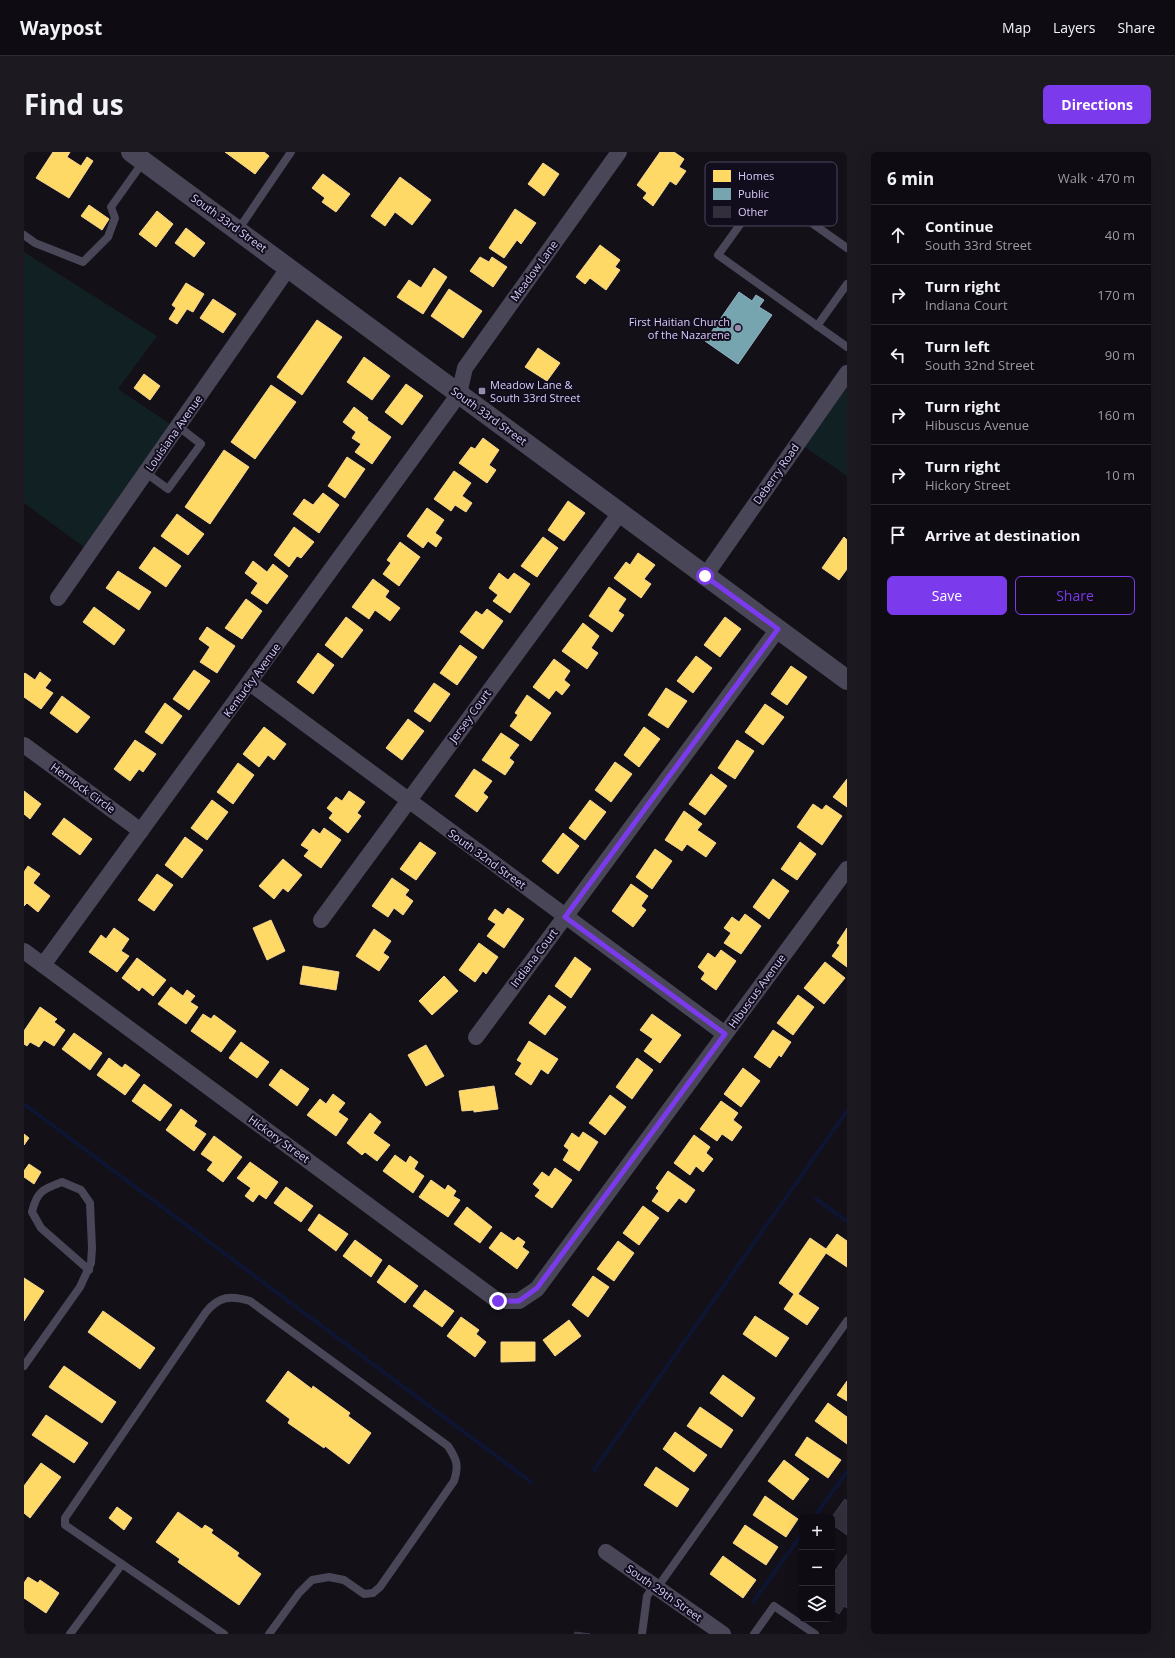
<!DOCTYPE html>
<html lang="en">
<head>
<meta charset="utf-8">
<style>
	body { margin:0; font-family:"Open Sans",sans-serif; background:#1c1a20; color:#f1f3f6 }
	.controls { position:absolute; right:12px; bottom:12px; display:grid; overflow:hidden; border-radius:6px; box-shadow:0 4px 16px #0002 }
	.controls button { width:36px; height:36px; display:grid; place-items:center; padding:0; border:0; border-bottom:1px solid #2e2c32; background:#0e0c12; color:#f1f3f6; font:20px sans-serif }
	.stop { position:absolute; width:12px; height:12px; margin:-9px; border:3px solid #7c3aed; border-radius:50%; background:#fff }
	.stop.end { background:#7c3aed; border-color:#fff; box-shadow:0 1px 4px #0008 }
	.list { margin:0; padding:0; list-style:none }
	h2 { display:flex; justify-content:space-between; align-items:center; height:52px; margin:0; padding:0 16px; font-size:17px }
	h2 small { font-size:13px; font-weight:400; color:#9b9b9f }
	.list li { display:grid; grid-template-columns:26px 1fr auto; gap:12px; align-items:center; box-sizing:border-box; height:60px; padding:0 16px; border-top:1px solid #2e2c32 }
	.list b { display:block; font-size:15px; white-space:nowrap }
	.list p { margin:0; font-size:13px; white-space:nowrap; color:#9b9b9f }
	.list em { font-size:13px; font-style:normal; color:#9b9b9f }
	.actions { display:flex; gap:8px; padding:12px 16px }
	.actions a { flex:1; padding:9px 0; border:1px solid #7c3aed; border-radius:6px; text-align:center; font-size:14px; color:#7c3aed }
	.actions .main { background:#7c3aed; color:#fff }
	.icon { flex:none; width:22px; height:22px; fill:none; stroke:currentColor; stroke-width:2; stroke-linecap:round; stroke-linejoin:round }
	.map { position:relative; flex:none; width:823px; height:1482px; overflow:hidden; border-radius:6px }
	header { display:flex; align-items:center; gap:24px; box-sizing:border-box; height:56px; padding:0 20px; background:#0e0c12; border-bottom:1px solid #2e2c32 }
	header strong { font-size:19px }
	nav { display:flex; gap:22px; margin-inline-start:auto; font-size:14px }
	.intro { display:flex; align-items:center; justify-content:space-between; box-sizing:border-box; height:96px; padding:0 24px }
	h1 { margin:0; font-size:28px }
	.button { padding:10px 18px; border-radius:6px; background:#7c3aed; color:#fff; font-size:14px; font-weight:700 }
	main { display:flex; gap:24px; padding:0 24px }
	aside { flex:1; background:#0e0c12; border-radius:6px; box-shadow:0 4px 16px #0002 }
	.map>svg:first-child { display:block }
</style>
</head>
<body>
<header>
<strong>Waypost</strong>
<nav><a>Map</a><a>Layers</a><a>Share</a></nav>
</header>
<div class="intro"><h1>Find us</h1><a class="button">Directions</a></div>
<main>
<div class="map">
<svg width="823" height="1482" viewBox="0 0 823 1482">
	<rect width="100%" height="100%" fill="#131018"/>
	<g fill="#112023">
		<polygon points="0,100 133,184 94,237 146,272 60,395 0,351"/>
		<polygon points="823,235 823,324 781,295"/>
	</g>
	<g fill="#ffd966" stroke="#f4d592">
		<polygon points="29,0 46,0 43,5 57,14 63,5 69,9 45,46 12,26"/>
		<polygon points="201,0 240,0 245,4 231,22"/>
		<polygon points="636,0 650,0 660,7 655,15 662,19 652,33 646,29 629,54 619,46 623,41 613,33"/>
		<polygon points="519,11 535,22 520,44 504,32"/>
		<polygon points="299,22 326,42 312,60 298,50 301,46 288,36"/>
		<polygon points="376,25 407,48 388,73 371,60 361,74 347,64"/>
		<polygon points="65,53 85,67 78,78 57,64"/>
		<polygon points="491,57 512,71 497,92 493,88 480,106 465,96"/>
		<polygon points="133,59 149,72 132,95 115,82"/>
		<polygon points="162,76 181,91 170,105 151,91"/>
		<polygon points="576,93 596,108 591,115 596,118 582,138 566,126 561,132 552,125"/>
		<polygon points="456,105 465,110 468,105 483,115 469,135 446,119"/>
		<polygon points="410,116 423,125 399,162 373,145 385,128 397,136"/>
		<polygon points="162,131 180,142 169,160 163,157 153,172 145,167 152,156 148,153"/>
		<polygon points="425,137 458,159 439,186 407,164"/>
		<polygon points="189,147 212,162 199,181 176,166"/>
		<polygon points="293,168 318,185 278,243 253,225"/>
		<polygon points="514,196 536,211 523,229 501,215"/>
		<polygon points="340,205 366,224 348,248 323,230"/>
		<polygon points="120,222 136,234 126,248 110,236"/>
		<polygon points="382,232 399,244 378,273 361,260"/>
		<polygon points="247,233 272,250 231,307 207,290"/>
		<polygon points="330,255 344,266 343,268 367,285 348,312 331,300 337,292 328,286 332,280 319,270"/>
		<polygon points="459,286 475,298 465,313 472,318 463,331 435,311 447,295 451,297"/>
		<polygon points="200,298 225,315 186,372 161,355"/>
		<polygon points="323,305 341,317 321,346 304,334"/>
		<polygon points="430,319 447,331 438,344 448,351 442,360 431,353 427,359 410,347"/>
		<polygon points="299,341 315,353 295,381 269,362 280,347 289,353"/>
		<polygon points="544,349 561,361 540,389 524,378"/>
		<polygon points="403,356 420,368 411,381 418,386 412,395 404,389 399,396 383,384"/>
		<polygon points="153,362 180,382 164,403 137,384"/>
		<polygon points="270,375 290,390 277,406 273,404 265,415 250,403"/>
		<polygon points="519,385 534,396 513,425 497,414"/>
		<polygon points="820,385 823,388 823,417 815,428 798,416"/>
		<polygon points="376,390 396,405 375,434 359,422 367,411 363,408"/>
		<polygon points="130,395 157,414 142,435 115,416"/>
		<polygon points="614,401 631,413 620,427 627,432 617,446 590,426 602,410 606,413"/>
		<polygon points="229,409 243,420 249,412 264,424 243,452 227,441 234,431 221,421"/>
		<polygon points="94,419 127,440 115,458 82,436"/>
		<polygon points="475,421 484,428 490,421 506,432 486,461 469,449 474,443 465,436"/>
		<polygon points="349,427 365,439 361,445 376,456 366,469 351,458 345,467 328,455"/>
		<polygon points="585,435 602,447 594,459 600,463 588,480 565,464"/>
		<polygon points="222,447 238,459 218,487 201,476"/>
		<polygon points="70,455 101,478 90,493 59,470"/>
		<polygon points="463,457 479,469 459,497 436,480 452,459 458,463"/>
		<polygon points="322,465 339,478 318,506 301,493"/>
		<polygon points="701,465 717,477 696,505 680,493"/>
		<polygon points="559,471 575,484 567,496 574,501 563,517 538,499"/>
		<polygon points="183,475 211,494 193,521 176,510 186,495 175,487"/>
		<polygon points="436,493 453,505 433,533 416,521"/>
		<polygon points="294,501 310,513 289,542 273,530"/>
		<polygon points="672,504 688,516 669,541 653,529"/>
		<polygon points="530,507 546,519 540,528 546,533 538,543 532,538 525,547 509,535"/>
		<polygon points="767,514 783,525 763,553 747,542"/>
		<polygon points="170,518 186,529 165,558 149,547"/>
		<polygon points="16,520 27,528 21,536 29,541 17,557 0,545 0,522 1,521 11,528"/>
		<polygon points="410,531 426,542 406,570 390,559"/>
		<polygon points="642,536 663,549 644,576 624,563"/>
		<polygon points="503,543 527,561 507,589 486,574 494,563 491,561"/>
		<polygon points="38,544 66,565 53,581 26,561"/>
		<polygon points="141,551 158,564 138,592 121,580"/>
		<polygon points="741,552 760,565 739,593 721,580"/>
		<polygon points="384,567 400,579 378,608 362,596"/>
		<polygon points="240,575 262,592 250,608 244,603 235,615 219,602"/>
		<polygon points="620,575 636,587 615,615 600,603"/>
		<polygon points="477,581 495,593 485,606 490,610 481,623 458,608"/>
		<polygon points="111,588 132,602 119,620 115,617 106,629 90,617"/>
		<polygon points="713,588 730,599 711,627 694,616"/>
		<polygon points="591,610 608,622 587,650 571,638"/>
		<polygon points="214,611 230,623 209,652 193,640"/>
		<polygon points="450,617 468,629 459,641 464,645 453,660 431,644"/>
		<polygon points="687,622 703,634 681,663 665,652"/>
		<polygon points="823,627 823,655 809,645"/>
		<polygon points="0,639 17,652 6,667 0,662"/>
		<polygon points="325,639 341,650 333,661 337,664 324,681 305,666 309,661 303,656 312,645 318,649"/>
		<polygon points="188,648 204,660 183,688 167,676"/>
		<polygon points="566,648 582,660 561,688 545,676"/>
		<polygon points="789,652 798,658 802,653 818,664 798,693 773,675"/>
		<polygon points="660,659 678,672 673,678 692,691 682,705 663,692 658,699 641,688"/>
		<polygon points="40,666 68,687 56,703 28,682"/>
		<polygon points="300,676 317,688 297,716 280,704 285,698 277,693 289,677 296,682"/>
		<polygon points="539,681 555,694 534,722 518,709"/>
		<polygon points="161,685 179,698 158,726 141,713"/>
		<polygon points="396,690 412,701 392,728 376,717"/>
		<polygon points="776,690 792,702 773,728 757,717"/>
		<polygon points="631,697 648,709 628,737 612,725"/>
		<polygon points="259,707 278,723 264,740 259,736 250,747 235,734"/>
		<polygon points="4,714 16,722 9,731 26,744 14,760 3,751 0,754 0,720"/>
		<polygon points="133,722 149,733 130,759 114,748"/>
		<polygon points="368,726 385,738 381,743 389,749 379,763 370,756 364,765 348,754"/>
		<polygon points="749,727 765,739 745,767 729,755"/>
		<polygon points="607,732 624,744 617,754 622,758 609,775 588,759"/>
		<polygon points="484,756 500,767 480,796 463,784 472,772 464,767 471,757 479,763"/>
		<polygon points="721,762 737,774 717,802 700,791 707,781 700,776 708,765 715,770"/>
		<polygon points="247,768 261,799 243,808 229,776"/>
		<polygon points="90,776 105,787 97,799 105,804 93,820 65,800 77,783 82,787"/>
		<polygon points="823,776 823,815 808,804 816,793 813,791"/>
		<polygon points="350,777 367,789 359,801 365,805 355,819 332,804"/>
		<polygon points="455,791 474,805 462,822 459,819 451,830 435,818"/>
		<polygon points="697,798 712,809 692,838 677,827 681,821 674,815 684,801 691,806"/>
		<polygon points="551,805 567,817 547,846 531,834"/>
		<polygon points="113,806 142,828 129,844 118,835 115,839 98,826"/>
		<polygon points="801,810 821,826 800,852 780,836"/>
		<polygon points="279,814 315,820 312,838 276,832"/>
		<polygon points="420,824 434,839 408,863 395,849"/>
		<polygon points="147,835 159,844 163,838 171,844 166,850 174,855 162,872 134,852"/>
		<polygon points="525,843 542,855 521,883 505,871"/>
		<polygon points="774,843 790,855 769,883 753,871"/>
		<polygon points="16,855 33,867 30,870 41,878 30,894 20,888 15,895 6,890 3,894 0,892 0,879"/>
		<polygon points="179,862 187,867 190,863 212,879 197,900 167,879"/>
		<polygon points="628,862 657,883 636,911 620,899 629,887 616,878"/>
		<polygon points="749,878 767,890 757,905 755,903 746,916 730,905"/>
		<polygon points="50,881 78,901 66,918 38,897"/>
		<polygon points="505,889 534,907 524,922 517,917 507,933 491,922 498,911 493,908"/>
		<polygon points="217,890 245,910 233,926 205,906"/>
		<polygon points="402,893 420,924 402,934 384,903"/>
		<polygon points="85,906 98,916 101,912 116,923 101,943 73,923"/>
		<polygon points="613,906 629,918 608,947 592,935"/>
		<polygon points="719,916 736,929 717,955 700,942"/>
		<polygon points="257,917 285,937 273,954 245,933"/>
		<polygon points="120,932 148,953 136,969 108,949"/>
		<polygon points="470,934 474,957 450,960 450,958 438,959 435,939"/>
		<polygon points="309,942 321,951 314,960 324,967 312,984 283,963 296,947 302,952"/>
		<polygon points="586,943 602,955 581,983 565,971"/>
		<polygon points="697,949 714,961 709,968 718,975 708,989 698,982 693,989 676,977"/>
		<polygon points="157,957 173,969 170,974 182,982 170,999 142,978"/>
		<polygon points="346,961 357,970 349,981 366,993 353,1009 341,1000 338,1003 323,991"/>
		<polygon points="559,980 574,990 555,1019 539,1008 545,998 540,994 548,981 555,986"/>
		<polygon points="0,982 5,986 0,993"/>
		<polygon points="670,983 686,995 682,1001 689,1007 679,1020 672,1014 666,1023 650,1011"/>
		<polygon points="190,984 218,1005 199,1030 183,1018 189,1010 177,1002"/>
		<polygon points="371,1003 382,1011 386,1004 394,1010 390,1017 400,1024 389,1041 359,1019"/>
		<polygon points="226,1010 254,1030 242,1047 235,1042 229,1050 221,1044 227,1036 213,1026"/>
		<polygon points="5,1012 17,1020 10,1032 0,1025 0,1019"/>
		<polygon points="531,1016 548,1028 528,1056 511,1044 516,1038 509,1032 518,1020 525,1025"/>
		<polygon points="644,1019 671,1038 662,1051 655,1046 644,1060 628,1049 635,1039 632,1036"/>
		<polygon points="407,1028 421,1038 424,1033 432,1039 429,1044 436,1048 424,1065 395,1045"/>
		<polygon points="262,1035 289,1054 277,1070 250,1051"/>
		<polygon points="619,1054 635,1066 615,1093 599,1081"/>
		<polygon points="443,1055 468,1075 456,1091 430,1072"/>
		<polygon points="295,1062 324,1082 312,1099 284,1078"/>
		<polygon points="477,1080 490,1089 494,1085 501,1090 498,1095 505,1100 493,1117 465,1096"/>
		<polygon points="813,1082 823,1089 823,1115 802,1101 774,1142 795,1156 783,1173 760,1157 770,1142 755,1131 786,1086 802,1097"/>
		<polygon points="331,1088 358,1108 347,1125 319,1104"/>
		<polygon points="594,1089 610,1101 590,1129 573,1117"/>
		<polygon points="365,1113 394,1134 381,1151 353,1130"/>
		<polygon points="569,1124 585,1135 564,1165 548,1153"/>
		<polygon points="0,1126 20,1139 0,1169"/>
		<polygon points="401,1138 430,1159 418,1175 389,1154"/>
		<polygon points="79,1159 131,1196 116,1217 64,1180"/>
		<polygon points="731,1164 765,1186 752,1205 719,1182"/>
		<polygon points="437,1165 455,1178 452,1182 462,1190 451,1205 423,1184"/>
		<polygon points="545,1168 557,1184 531,1204 519,1188"/>
		<polygon points="477,1190 511,1190 511,1209 477,1210"/>
		<polygon points="40,1214 92,1250 78,1271 25,1235"/>
		<polygon points="264,1219 288,1237 289,1234 326,1261 324,1264 347,1281 325,1312 301,1294 300,1296 264,1271 266,1267 242,1249"/>
		<polygon points="699,1223 731,1246 718,1265 686,1241"/>
		<polygon points="823,1229 823,1249 813,1243"/>
		<polygon points="804,1251 823,1265 823,1292 791,1269"/>
		<polygon points="676,1255 709,1278 697,1296 663,1274"/>
		<polygon points="22,1263 64,1291 50,1311 8,1283"/>
		<polygon points="651,1280 683,1303 670,1320 639,1297"/>
		<polygon points="783,1285 817,1308 804,1326 771,1303"/>
		<polygon points="760,1308 785,1327 769,1348 744,1329"/>
		<polygon points="17,1311 37,1325 6,1366 0,1361 0,1334"/>
		<polygon points="632,1315 665,1337 653,1355 620,1333"/>
		<polygon points="741,1344 774,1367 762,1385 729,1363"/>
		<polygon points="93,1355 108,1366 100,1378 85,1366"/>
		<polygon points="154,1360 178,1377 181,1373 189,1378 187,1381 215,1401 213,1404 237,1422 215,1453 154,1410 156,1407 132,1390"/>
		<polygon points="721,1373 754,1395 742,1413 709,1391"/>
		<polygon points="699,1404 732,1428 719,1446 686,1422"/>
		<polygon points="4,1425 14,1431 16,1428 35,1441 22,1461 0,1446 0,1431"/>
	</g>
	<polygon fill="#76a5af" stroke="#94b1c6" points="715,140 728,149 732,143 740,148 735,155 748,163 714,212 681,189"/>
	<g fill="none" stroke-linecap="round" stroke-linejoin="round">
		<g stroke="#0e1532" stroke-width="4">
			<polyline points="0,952 507,1330"/>
			<polyline points="792,1047 823,1069"/>
			<polyline points="570,1318 823,959"/>
			<polyline points="790,1365 823,1320"/>
			<polyline points="729,1450 778,1382"/>
		</g>
	</g>
	<g fill="#322e3b" stroke="#413a4b">
		<polygon points="821,1347 823,1349 823,1383 808,1372 808,1365"/>
		<polygon points="823,1402 823,1456 820,1454 815,1462 808,1457 808,1423"/>
		<polygon points="551,1480 566,1482 550,1482"/>
	</g>
	<g fill="none" stroke-linecap="round" stroke-linejoin="round">
		<g stroke="#494658" stroke-width="8">
			<polyline points="214,78 267,0"/>
			<polyline points="0,83 11,91 59,110 84,85 91,66 87,55 119,10"/>
			<polyline points="823,96 741,38 694,103 823,195"/>
			<polyline points="793,174 823,132"/>
			<polyline points="122,321 144,337 177,292 155,275"/>
			<path d="M0,1214L56,1135L67,1111L68,1096L66,1051L57,1038L38,1030C19,1037 13,1039 8,1060L17,1076L65,1118"/>
			<polyline points="633,1436 823,1169"/>
			<polyline points="46,1482 98,1412"/>
			<path d="M200,1482L41,1373V1366L182,1160C195,1144 207,1143 226,1149L424,1294C433,1308 435,1313 430,1329L356,1435L349,1441L340,1442L320,1428L305,1425L288,1428L275,1441L245,1482"/>
			<polyline points="618,1482 623,1444 630,1434"/>
			<polyline points="730,1482 750,1454 791,1482"/>
		</g>
		<g stroke="#494658" stroke-width="16">
			<polyline points="681,424 823,221"/>
			<polyline points="34,446 265,115"/>
			<polyline points="226,531 701,882"/>
			<polyline points="0,593 117,679"/>
			<polyline points="297,768 596,361"/>
			<polyline points="0,799 474,1149 495,1149 513,1137 823,717"/>
			<polyline points="19,813 435,242 441,216 595,0"/>
			<polyline points="452,885 754,477"/>
			<polyline points="582,1400 699,1482"/>
		</g>
		<polyline stroke="#494658" stroke-width="20" points="107,0 823,528"/>
	</g>
	<g fill="none" stroke-linecap="round" stroke-linejoin="round">
		<polyline stroke="#7c3aed" stroke-width="5" points="474,1149 495,1149 513,1136 701,882 541,765 754,477 681,424"/>
	</g>
	<g fill="#948aab" stroke="#120d1c" stroke-width="1.5">
		<circle cx="714" cy="176" r="4"/>
		<rect x="454" y="235" width="8" height="8" rx="2"/>
	</g>
	<g text-anchor="middle" stroke-width="4" stroke-linejoin="round" paint-order="stroke">
		<g font-size="11" fill="#d9ccfa" stroke="#120d1c">
			<text transform="translate(205 71) rotate(36)" y="4">South 33rd Street</text>
			<text transform="translate(510 119) rotate(-54)" y="4">Meadow Lane</text>
			<text transform="translate(465 264) rotate(36)" y="4">South 33rd Street</text>
			<text transform="translate(150 281) rotate(-55)" y="4">Louisiana Avenue</text>
			<text transform="translate(752 322) rotate(-55)" y="4">Deberry Road</text>
			<text transform="translate(228 528) rotate(-54)" y="4">Kentucky Avenue</text>
			<text transform="translate(446 564) rotate(-54)" y="4">Jersey Court</text>
			<text transform="translate(59 636) rotate(36)" y="4">Hemlock Circle</text>
			<text transform="translate(463 707) rotate(36)" y="4">South 32nd Street</text>
			<text transform="translate(510 806) rotate(-53)" y="4">Indiana Court</text>
			<text transform="translate(733 839) rotate(-54)" y="4">Hibuscus Avenue</text>
			<text transform="translate(255 987) rotate(36)" y="4">Hickory Street</text>
			<text transform="translate(640 1441) rotate(35)" y="4">South 29th Street</text>
		</g>
		<g font-size="11" fill="#d9ccfa" stroke="#120d1c" text-anchor="end">
			<text x="706" y="174">First Haitian Church<tspan x="706" dy="13">of the Nazarene</tspan></text>
			<text x="466" y="237" text-anchor="start">Meadow Lane &amp;<tspan x="466" dy="13">South 33rd Street</tspan></text>
		</g>
	</g>
	<rect x="681" y="10" width="132" height="64" rx="6" fill="#120d1c" stroke="#4e465f" stroke-width="1"/>
	<rect x="689" y="18" width="18" height="12" fill="#ffd966"/>
	<rect x="689" y="36" width="18" height="12" fill="#76a5af"/>
	<rect x="689" y="54" width="18" height="12" fill="#322e3b"/>
	<g font-size="11" fill="#d9ccfa">
		<text x="714" y="28">Homes</text>
		<text x="714" y="46">Public</text>
		<text x="714" y="64">Other</text>
	</g>
</svg>
<div class="controls">
<button>+</button>
<button>−</button>
<button><svg class="icon" aria-label="layers" viewBox="0 0 24 24"><path d="M12 4l9 5-9 5-9-5zM3 14l9 5 9-5"/></svg></button>
</div>
<div class="stop" style="left:681px;top:424px"></div>
<div class="stop end" style="left:474px;top:1149px"></div>
</div>
<aside>
<h2>6 min<small>Walk · 470 m</small></h2>
<ul class="list">
<li><svg class="icon" aria-label="ahead" viewBox="0 0 24 24"><path d="M12 20V5M6 11l6-6 6 6"/></svg><div><b>Continue</b><p>South 33rd Street</p></div><em>40 m</em></li>
<li><svg class="icon" aria-label="right" viewBox="0 0 24 24"><path d="M7 20v-9h11M14 6l5 5-5 5"/></svg><div><b>Turn right</b><p>Indiana Court</p></div><em>170 m</em></li>
<li><svg class="icon" aria-label="left" viewBox="0 0 24 24"><path d="M17 20v-9H6M10 6l-5 5 5 5"/></svg><div><b>Turn left</b><p>South 32nd Street</p></div><em>90 m</em></li>
<li><svg class="icon" aria-label="right" viewBox="0 0 24 24"><path d="M7 20v-9h11M14 6l5 5-5 5"/></svg><div><b>Turn right</b><p>Hibuscus Avenue</p></div><em>160 m</em></li>
<li><svg class="icon" aria-label="right" viewBox="0 0 24 24"><path d="M7 20v-9h11M14 6l5 5-5 5"/></svg><div><b>Turn right</b><p>Hickory Street</p></div><em>10 m</em></li>
<li><svg class="icon" aria-label="arrive" viewBox="0 0 24 24"><path d="M6 21V4h12l-3 4 3 4H6"/></svg><div><b>Arrive at destination</b></div></li>
</ul>
<div class="actions"><a class="main">Save</a><a>Share</a></div>
</aside>
</main>
</body>
</html>
